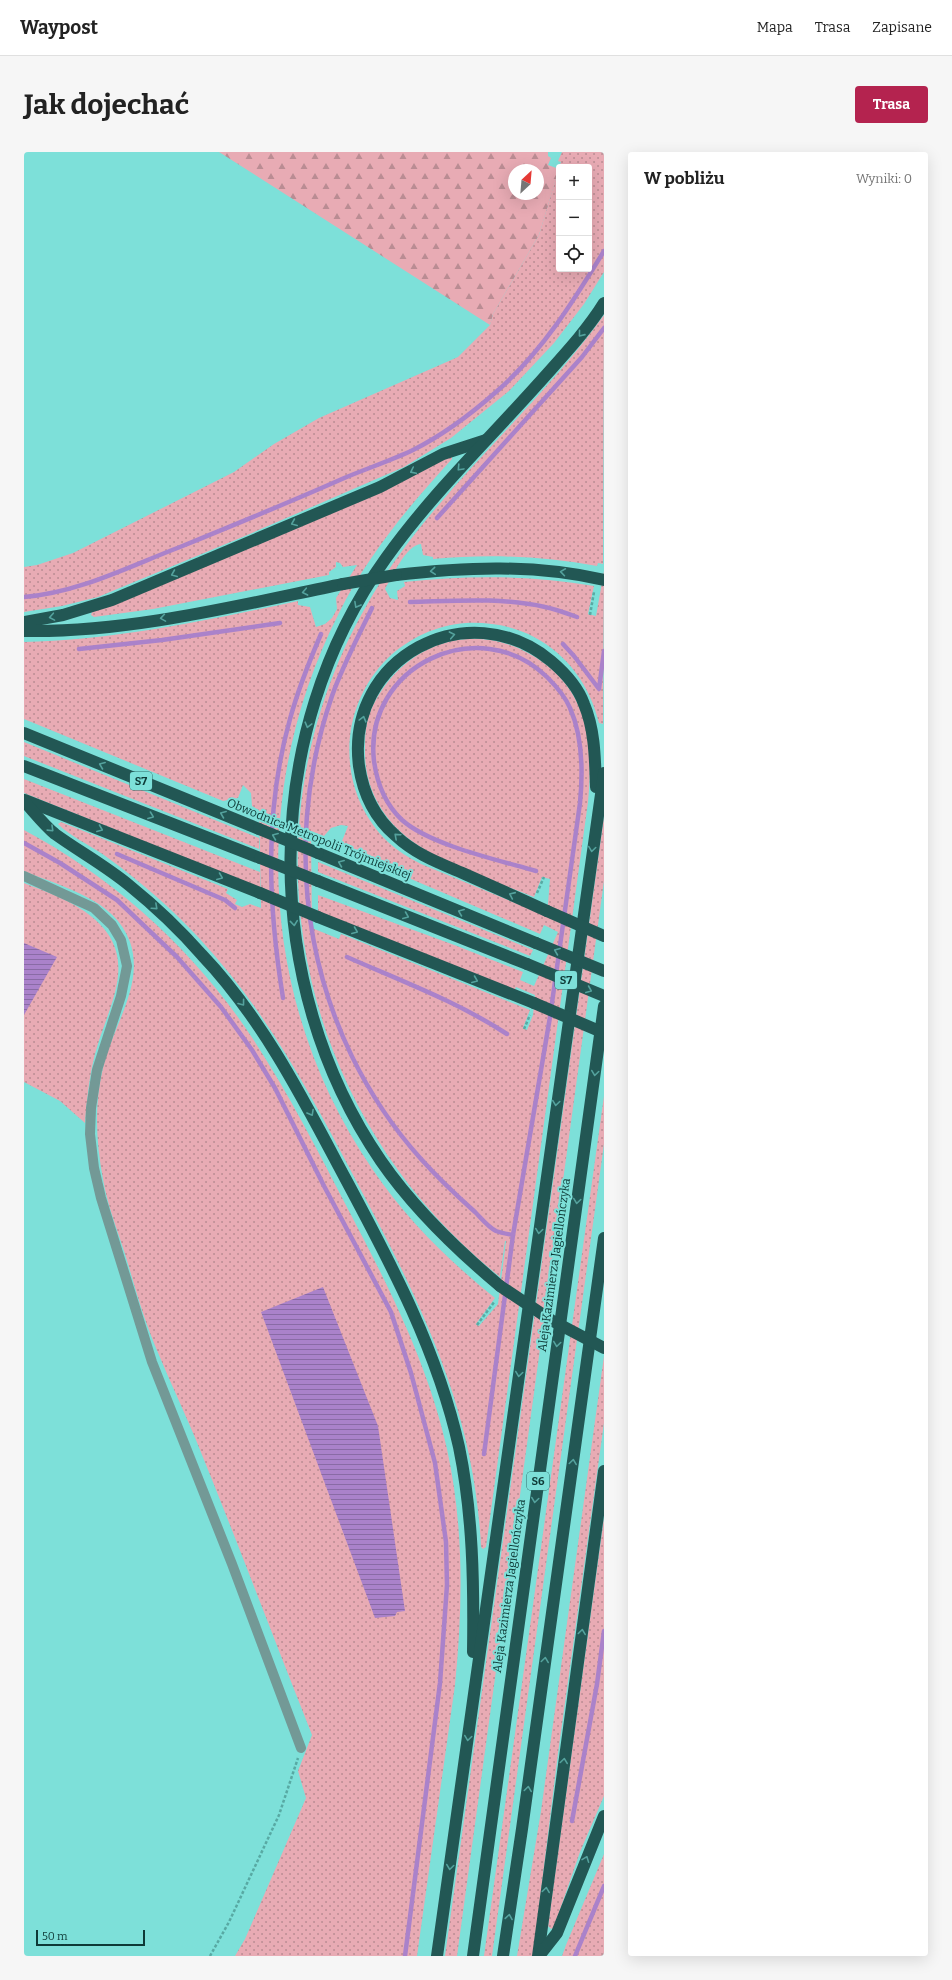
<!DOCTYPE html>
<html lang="pl">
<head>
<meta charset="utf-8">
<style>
	body { margin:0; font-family:Bitter,serif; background:#f6f6f6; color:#222 }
	.controls { position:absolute; right:12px; top:12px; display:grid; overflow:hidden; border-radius:4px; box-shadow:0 4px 16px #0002 }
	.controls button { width:36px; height:36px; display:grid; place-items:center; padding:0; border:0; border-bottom:1px solid #e0e0e0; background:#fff; color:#222; font:20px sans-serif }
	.compass { position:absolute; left:484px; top:12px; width:36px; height:36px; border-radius:50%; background:#fff; box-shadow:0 4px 16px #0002; rotate:26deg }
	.scale { position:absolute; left:12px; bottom:10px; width:109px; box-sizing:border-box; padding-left:4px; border:2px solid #0e3a37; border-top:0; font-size:11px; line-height:14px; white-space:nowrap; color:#0e3a37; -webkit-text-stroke:3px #7de0d9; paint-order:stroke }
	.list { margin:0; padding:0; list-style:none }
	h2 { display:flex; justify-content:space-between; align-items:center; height:52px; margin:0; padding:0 16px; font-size:17px }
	h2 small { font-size:13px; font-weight:400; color:#767676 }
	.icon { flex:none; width:22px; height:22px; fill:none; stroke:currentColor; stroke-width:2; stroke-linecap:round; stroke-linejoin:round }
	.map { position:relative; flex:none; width:580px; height:1804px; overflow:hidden; border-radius:4px }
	header { display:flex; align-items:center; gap:24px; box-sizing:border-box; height:56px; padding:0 20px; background:#fff; border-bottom:1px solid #e0e0e0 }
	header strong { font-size:19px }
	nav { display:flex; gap:22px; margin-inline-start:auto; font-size:14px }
	.intro { display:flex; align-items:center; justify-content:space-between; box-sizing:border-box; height:96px; padding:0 24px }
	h1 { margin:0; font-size:28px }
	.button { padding:10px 18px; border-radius:4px; background:#b4234f; color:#fff; font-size:14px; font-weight:700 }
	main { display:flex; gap:24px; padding:0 24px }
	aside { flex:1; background:#fff; border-radius:4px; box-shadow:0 4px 16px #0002 }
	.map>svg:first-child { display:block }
</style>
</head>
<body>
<header>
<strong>Waypost</strong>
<nav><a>Mapa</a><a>Trasa</a><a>Zapisane</a></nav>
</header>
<div class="intro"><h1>Jak dojechać</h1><a class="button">Trasa</a></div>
<main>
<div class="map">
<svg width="580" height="1804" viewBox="0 0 580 1804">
	<defs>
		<pattern id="grass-dots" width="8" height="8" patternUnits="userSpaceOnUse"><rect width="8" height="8" fill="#e8abb4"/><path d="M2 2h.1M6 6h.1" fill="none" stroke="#ba8c93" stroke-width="1.8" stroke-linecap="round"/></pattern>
		<pattern id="forest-firs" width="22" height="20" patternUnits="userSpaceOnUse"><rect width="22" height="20" fill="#e8abb4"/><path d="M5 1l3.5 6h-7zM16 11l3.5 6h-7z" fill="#ba8c93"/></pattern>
		<pattern id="water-rules" width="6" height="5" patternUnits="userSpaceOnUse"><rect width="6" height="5" fill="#aa82ca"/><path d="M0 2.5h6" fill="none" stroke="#896ba5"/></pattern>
	</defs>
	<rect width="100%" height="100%" fill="#7de0d9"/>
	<g fill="url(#grass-dots)" fill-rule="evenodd">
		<polygon points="538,0 580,0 580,120 560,152 530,191 485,239 427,286 380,315 221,384 74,445 38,454 0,460 0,415 13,413 49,401 210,320 250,292 295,266 434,205 466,173 469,162 515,83 535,16 535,117 565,117 565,15 535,15 537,10 534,9"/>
		<path d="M580,163L579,412L574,411L573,414C518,404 465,402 409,407V405L399,403L397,392C382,393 368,425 361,437L366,446L374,448L373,439L381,434L380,430C445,423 506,423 570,434L564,462L572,464L580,419L579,572L575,571C566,534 544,503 510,485C489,474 466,470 442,471C413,473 385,486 364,506C313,556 312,640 364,690C374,699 385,706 397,712L523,764L526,727L518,725L510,745C468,728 414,712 379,682C354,660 340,630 341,597C341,590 341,584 342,577C344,560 353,544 363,531C398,486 455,474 504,501C528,514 546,532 556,557C567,585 567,620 564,650L462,1395L459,1397L457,1395C450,1252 393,1144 328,1021C284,937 240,856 175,786C147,756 117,730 84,706C71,696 44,683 34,672L37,670L204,737L202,741L213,748L211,752L218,755L226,752L237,756L235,658L228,654L227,641L219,633L214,646L199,649L0,567V490C92,488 184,468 274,449V453L286,455L292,475L301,472L308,466L313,457L312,446L333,413L319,415L316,411L312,410V415L305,420V423L129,457L70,465L67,463L68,460L428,304V307C385,354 343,404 315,461C224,640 235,852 349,1018C383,1068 425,1109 471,1146L452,1172L455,1174L474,1152L482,1089H481L476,1125C265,956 209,662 356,431C419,332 512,258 580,163ZM317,673L324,674L318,689L326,701L516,782L520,773L534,780L510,834L496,828L499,820L433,794L294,743V760L490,839L492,835L511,843L509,863L503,878L499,876L506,858L317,782L315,787L288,776L287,679L300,684L307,676Z"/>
		<polygon points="0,590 235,686 235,697 0,604"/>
		<polygon points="0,627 236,720 236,736 0,641"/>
		<polygon points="580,665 580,729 433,1804 421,1804"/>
		<path d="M0,678C92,727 172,800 229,887C265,942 295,1001 325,1059C365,1135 404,1212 423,1297C440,1375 439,1453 431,1533L393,1804H211L221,1787L282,1646L274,1619L288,1583C249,1485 212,1386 172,1288C157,1252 140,1217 126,1181C116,1155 109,1128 101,1102C93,1077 83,1052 79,1027C72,990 70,952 79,916C88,875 121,833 106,790C91,747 38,735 0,719Z"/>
		<polygon points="294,710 509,798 506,804 294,720"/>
		<path d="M0,731C23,740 49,749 68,765C118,806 84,853 71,902C65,925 63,948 61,971L36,949L0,930Z"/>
		<polygon points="580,944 580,992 468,1804 460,1804"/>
		<polygon points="580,1204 580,1271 534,1601 509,1804 493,1804 517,1659"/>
		<polygon points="580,1366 580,1644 556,1700 530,1775 527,1777 524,1774"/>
		<polygon points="580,1702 580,1804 538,1804 542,1793"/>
	</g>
	<path fill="url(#forest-firs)" fill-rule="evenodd" d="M195,0H524V4L527,6L524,13L535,17L515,83L469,162L466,173ZM490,18H514V42H490Z"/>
	<g fill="url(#water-rules)">
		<polygon points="0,791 33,805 0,863"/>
		<polygon points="299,1135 354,1274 381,1459 373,1460 371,1464 351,1466 237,1160"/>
	</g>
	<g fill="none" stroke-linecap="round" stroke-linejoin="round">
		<g stroke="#aa82ca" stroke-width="4.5">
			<polyline points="413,366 558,205 580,176"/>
			<path d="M0,445C54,441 106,414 156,395C210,373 264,351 318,327C341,317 366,309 389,298C419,283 447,262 472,240C518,200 549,150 580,99"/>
			<path d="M386,450C430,449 477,445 521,455C531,457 542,461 553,465"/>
			<path d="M348,456C334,485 319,513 308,544C253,703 284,881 397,1007C414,1026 432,1043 451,1060C457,1066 464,1075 472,1079C477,1081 484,1082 489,1083"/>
			<polyline points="539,492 550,504 575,537 580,499"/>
			<polyline points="55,497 138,488 256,471"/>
			<polyline points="0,691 36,711 93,748 153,805 197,855 228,898 251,936 300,1034 367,1160 387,1221 411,1311 422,1390 423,1433 416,1531 381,1804"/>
			<polyline points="93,702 201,748 211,756"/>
			<path d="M323,805C377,829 434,850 483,882"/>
			<path d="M259,846C244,753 240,659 266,567C274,538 285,510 297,482"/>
			<path d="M460,1302L489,1083L526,865L556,651C559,620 559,585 546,556C541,544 532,534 523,525C455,459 339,514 350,609C353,631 361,652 378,668C406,693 474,708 512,719"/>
			<polyline points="548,1669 573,1532 580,1479"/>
			<polyline points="551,1804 580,1734"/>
		</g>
		<g stroke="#58a9a3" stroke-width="2.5" stroke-dasharray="3 2" stroke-linecap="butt">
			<polyline points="566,463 570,440"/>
			<polyline points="513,741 520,725"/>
			<polyline points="500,877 506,863"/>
			<polyline points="453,1173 471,1149"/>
			<polyline points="186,1804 205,1770 255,1663 274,1606"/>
		</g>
		<polyline stroke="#739996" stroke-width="10" points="0,724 70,756 88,773 97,788 103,814 97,844 73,918 67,956 66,982 70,1016 77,1046 128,1210 208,1412 277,1596"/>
		<g stroke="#225754" stroke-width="12">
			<path d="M372,423C441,415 511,412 580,428"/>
			<polyline points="0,470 39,463 88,448 356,335 419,302 462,288"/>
			<path d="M0,479C105,481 216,453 319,432"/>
			<polyline points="0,581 235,677"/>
			<polyline points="0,614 236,706"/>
			<polyline points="1,648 236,741"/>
			<path d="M0,649C10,660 20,673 31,682C56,700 82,714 106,734C132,755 156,778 178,803C235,863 274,937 312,1009C361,1101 412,1192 435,1295C449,1363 450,1431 449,1500"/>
			<polyline points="294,701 512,791"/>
			<polyline points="294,729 503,812"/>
			<path d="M523,759C497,747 470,735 443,723C418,712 392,703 372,684C351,666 339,641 335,614C321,506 444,440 527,509C540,520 554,535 560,552C571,578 571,607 572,635"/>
			<polyline points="294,765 510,851"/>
			<path d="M476,1134C432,1097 390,1057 357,1009C235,831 236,581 362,406C407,343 463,289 514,232C537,206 562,180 580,151"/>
			<polyline points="413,1804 580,621"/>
			<polyline points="449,1804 580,854"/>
			<polyline points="479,1804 498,1677 580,1086"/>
			<polyline points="514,1804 580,1319"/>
			<polyline points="515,1804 533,1781 580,1664"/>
		</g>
		<g stroke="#225754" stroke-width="12">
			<polyline points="319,432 372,423"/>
			<polyline points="235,677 294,701"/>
			<polyline points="236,706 294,729"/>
			<polyline points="236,741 294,765"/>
			<polyline points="523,759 580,784"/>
			<polyline points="512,791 580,819"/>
			<polyline points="503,812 580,844"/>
			<polyline points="510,851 580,881"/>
			<polyline points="476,1134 527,1168 580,1196"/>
		</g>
	</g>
	<defs><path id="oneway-chevron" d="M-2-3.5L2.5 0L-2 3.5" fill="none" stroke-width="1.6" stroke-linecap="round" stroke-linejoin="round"/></defs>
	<g stroke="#54a29d">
		<use href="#oneway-chevron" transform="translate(557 182) rotate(129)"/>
		<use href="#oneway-chevron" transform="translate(436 316) rotate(133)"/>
		<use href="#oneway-chevron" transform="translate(389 319) rotate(154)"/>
		<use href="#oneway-chevron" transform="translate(270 371) rotate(157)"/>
		<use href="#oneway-chevron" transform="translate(409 419) rotate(175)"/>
		<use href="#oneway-chevron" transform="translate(539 420) rotate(-172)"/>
		<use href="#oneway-chevron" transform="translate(150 422) rotate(157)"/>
		<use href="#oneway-chevron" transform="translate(281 440) rotate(169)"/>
		<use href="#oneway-chevron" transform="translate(333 453) rotate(119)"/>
		<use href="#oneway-chevron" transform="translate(28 465) rotate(170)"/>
		<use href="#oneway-chevron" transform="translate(139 466) rotate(171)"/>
		<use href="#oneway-chevron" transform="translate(428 483) rotate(-11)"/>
		<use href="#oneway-chevron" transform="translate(339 567) rotate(-75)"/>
		<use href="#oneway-chevron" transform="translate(284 573) rotate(105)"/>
		<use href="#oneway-chevron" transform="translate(78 613) rotate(-158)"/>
		<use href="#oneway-chevron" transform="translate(199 662) rotate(-158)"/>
		<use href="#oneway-chevron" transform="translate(127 664) rotate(21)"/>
		<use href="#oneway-chevron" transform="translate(27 677) rotate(44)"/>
		<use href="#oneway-chevron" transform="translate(76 677) rotate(22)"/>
		<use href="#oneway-chevron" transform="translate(251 684) rotate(-158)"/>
		<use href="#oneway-chevron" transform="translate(373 684) rotate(-138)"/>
		<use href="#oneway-chevron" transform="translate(568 697) rotate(98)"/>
		<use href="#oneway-chevron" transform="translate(317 711) rotate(-158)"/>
		<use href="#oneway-chevron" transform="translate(196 725) rotate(22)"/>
		<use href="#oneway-chevron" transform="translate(488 743) rotate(-156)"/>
		<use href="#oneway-chevron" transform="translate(131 755) rotate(42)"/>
		<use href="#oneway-chevron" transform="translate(437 760) rotate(-158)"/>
		<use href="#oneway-chevron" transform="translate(382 764) rotate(22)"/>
		<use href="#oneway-chevron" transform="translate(270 771) rotate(84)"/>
		<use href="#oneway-chevron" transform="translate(331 779) rotate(22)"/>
		<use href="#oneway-chevron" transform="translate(533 799) rotate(-158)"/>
		<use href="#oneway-chevron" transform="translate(451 828) rotate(22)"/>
		<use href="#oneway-chevron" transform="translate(565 838) rotate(23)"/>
		<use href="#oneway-chevron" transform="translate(218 851) rotate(53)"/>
		<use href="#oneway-chevron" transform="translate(571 921) rotate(98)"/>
		<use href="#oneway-chevron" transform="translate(532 951) rotate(98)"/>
		<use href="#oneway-chevron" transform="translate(287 961) rotate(61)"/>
		<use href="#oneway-chevron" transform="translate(553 1049) rotate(98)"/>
		<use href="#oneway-chevron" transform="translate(515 1079) rotate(98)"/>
		<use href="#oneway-chevron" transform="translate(533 1192) rotate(98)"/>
		<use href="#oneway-chevron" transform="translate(495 1222) rotate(98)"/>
		<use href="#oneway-chevron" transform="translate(549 1310) rotate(-82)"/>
		<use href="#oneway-chevron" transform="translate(511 1348) rotate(98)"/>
		<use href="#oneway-chevron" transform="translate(558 1480) rotate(-82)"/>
		<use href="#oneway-chevron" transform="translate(521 1508) rotate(-82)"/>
		<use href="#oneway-chevron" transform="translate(444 1586) rotate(98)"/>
		<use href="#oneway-chevron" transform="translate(540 1609) rotate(-82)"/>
		<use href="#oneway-chevron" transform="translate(504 1637) rotate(-82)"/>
		<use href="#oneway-chevron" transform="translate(562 1707) rotate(-69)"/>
		<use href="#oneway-chevron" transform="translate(426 1715) rotate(98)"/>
		<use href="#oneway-chevron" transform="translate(522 1738) rotate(-82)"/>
		<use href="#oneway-chevron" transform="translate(485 1765) rotate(-81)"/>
	</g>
	<g text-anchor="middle" stroke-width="4" stroke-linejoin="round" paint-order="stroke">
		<g fill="#7de0d9" stroke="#2f6c68" stroke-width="1">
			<rect x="106" y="620" width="22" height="18" rx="3"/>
			<rect x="531" y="819" width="22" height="18" rx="3"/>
			<rect x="503" y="1320" width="22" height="18" rx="3"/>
		</g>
		<g font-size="11" font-weight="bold" fill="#0e3a37">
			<text x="117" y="633">S7</text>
			<text x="542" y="832">S7</text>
			<text x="514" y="1333">S6</text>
		</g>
		<g font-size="12" fill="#0e3a37" stroke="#7de0d9">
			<text transform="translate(295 687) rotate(22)" y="4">Obwodnica Metropolii Trójmiejskiej</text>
			<text transform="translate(530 1113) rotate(-82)" y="4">Aleja Kazimierza Jagiellończyka</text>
			<text transform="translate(485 1434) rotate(-82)" y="4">Aleja Kazimierza Jagiellończyka</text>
		</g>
	</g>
</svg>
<div class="controls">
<button>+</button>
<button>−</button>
<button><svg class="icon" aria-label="locate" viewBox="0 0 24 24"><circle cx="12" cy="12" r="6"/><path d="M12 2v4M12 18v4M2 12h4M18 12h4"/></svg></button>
</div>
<svg class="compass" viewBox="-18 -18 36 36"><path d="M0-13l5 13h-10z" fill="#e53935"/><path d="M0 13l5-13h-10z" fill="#767676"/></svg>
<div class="scale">50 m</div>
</div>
<aside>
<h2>W pobliżu<small>Wyniki: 0</small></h2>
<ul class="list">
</ul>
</aside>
</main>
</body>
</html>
